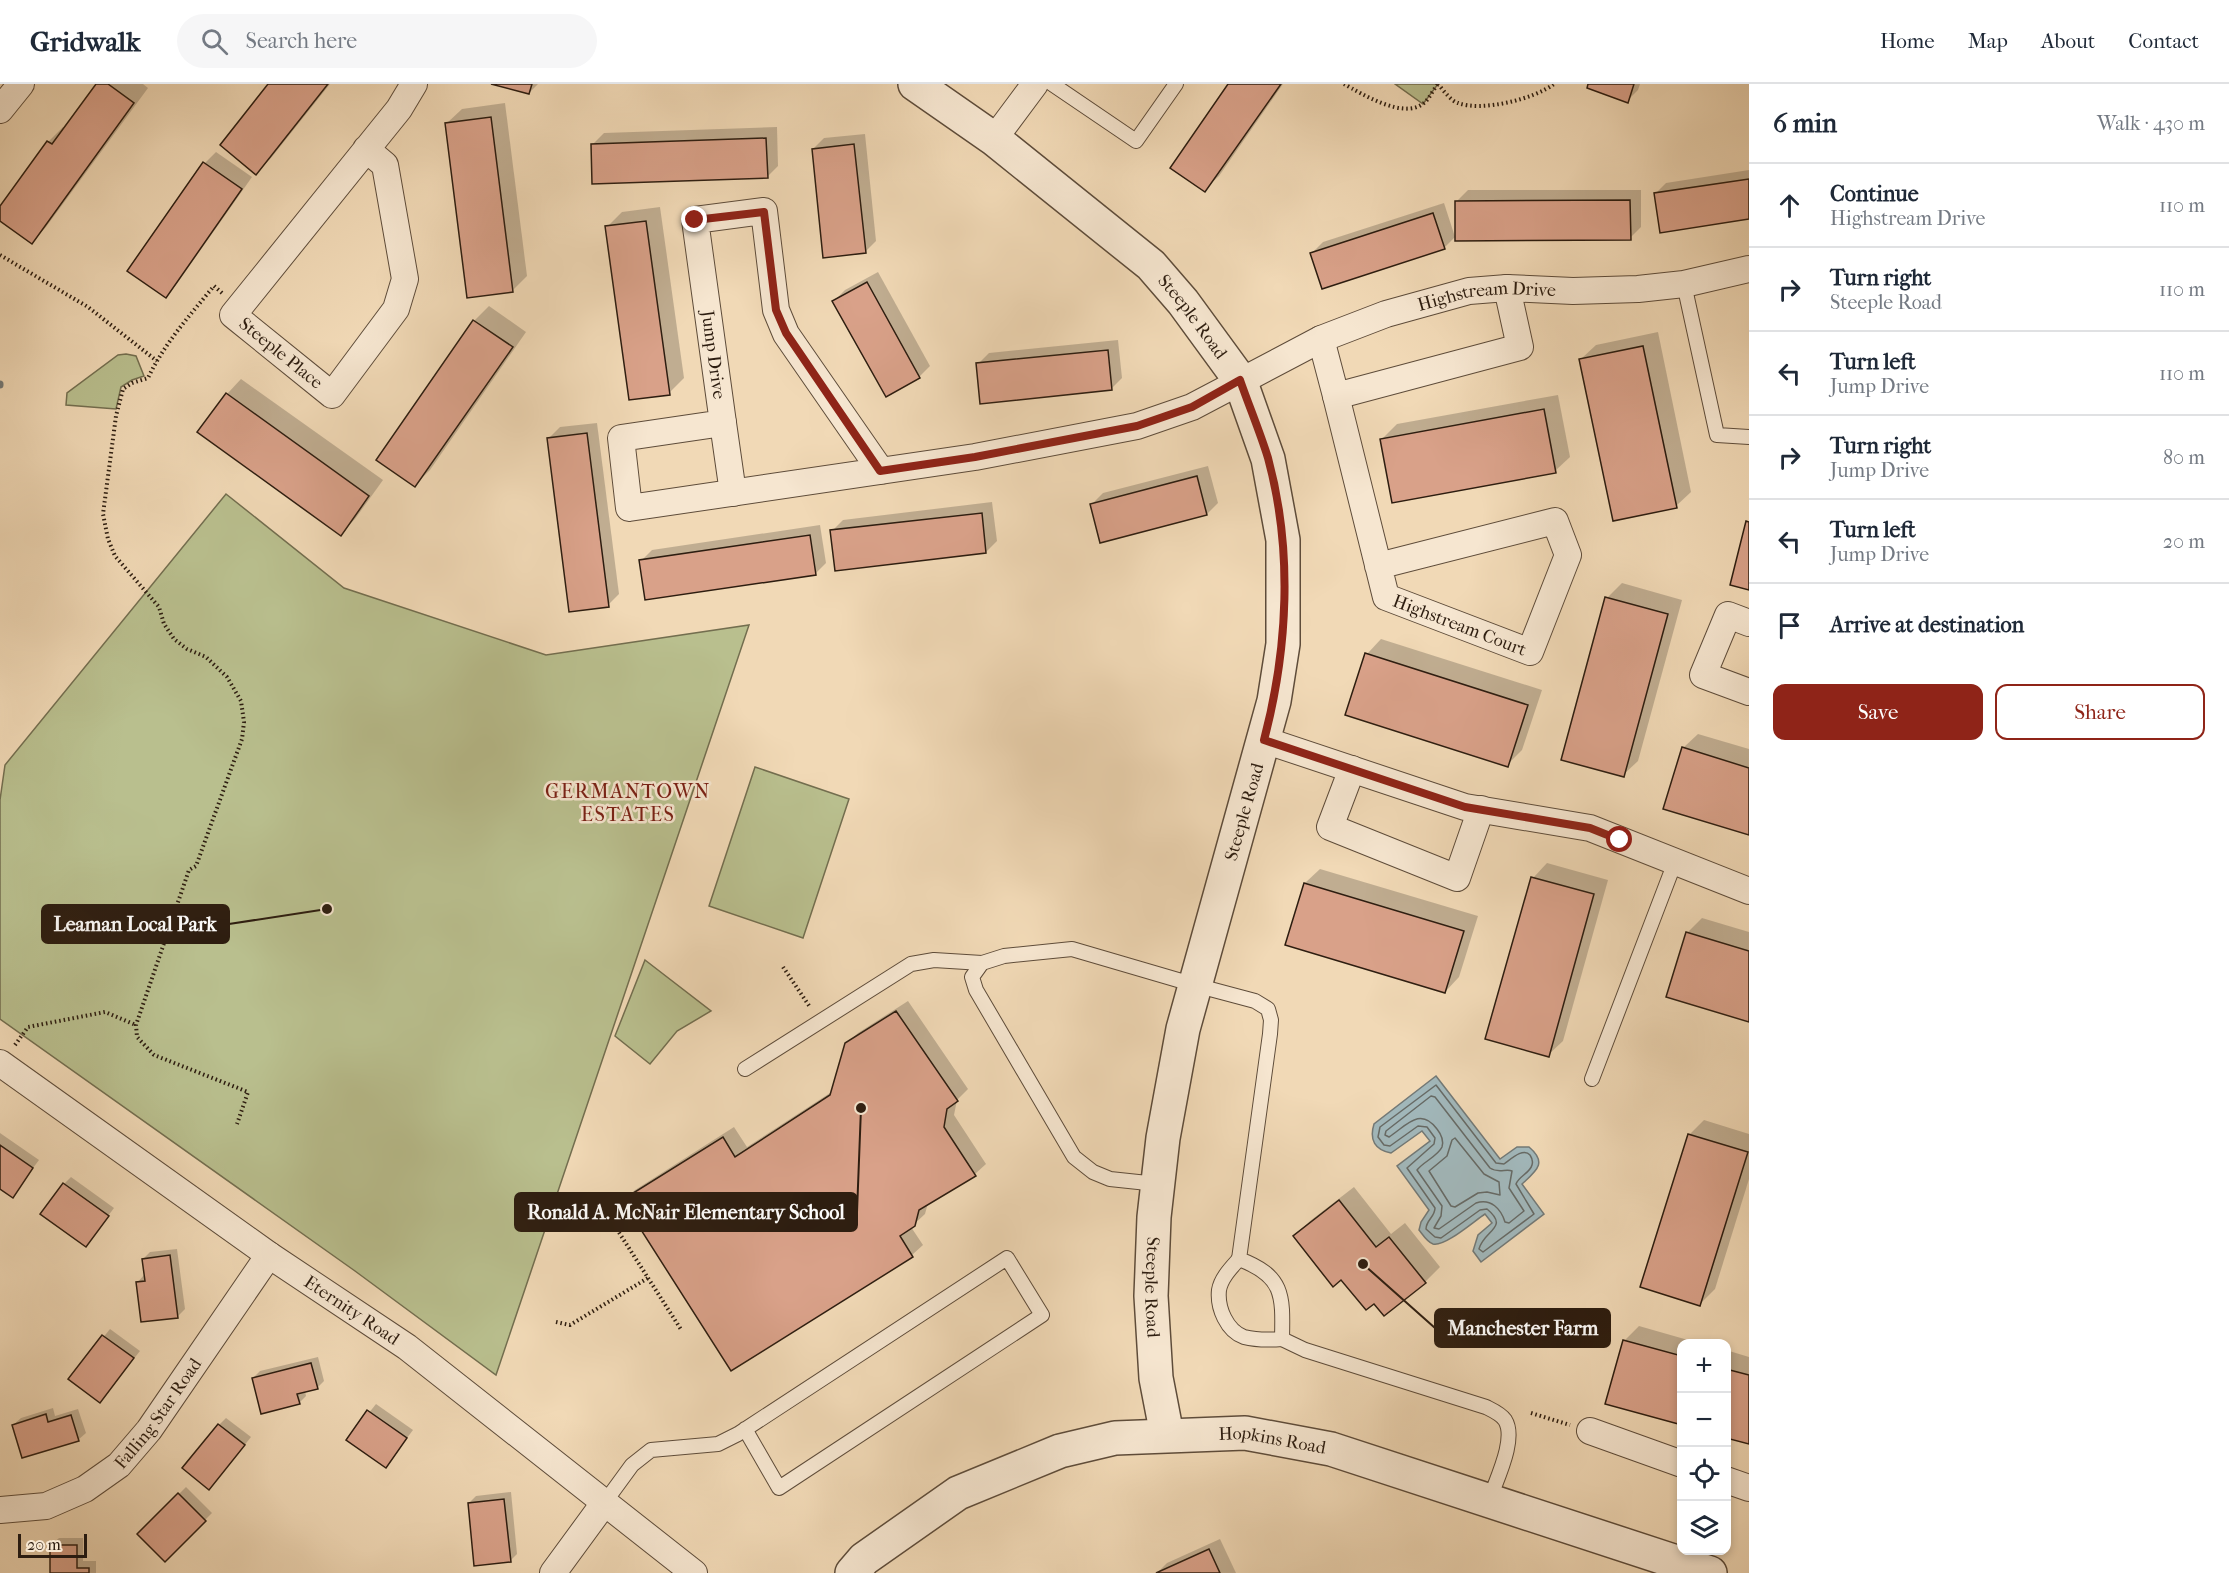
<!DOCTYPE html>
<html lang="en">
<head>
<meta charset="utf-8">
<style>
	body { margin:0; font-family:"IM FELL French Canon",serif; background:#f6f6f7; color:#1f2937 }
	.controls { position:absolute; right:18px; bottom:18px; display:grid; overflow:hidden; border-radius:12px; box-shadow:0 3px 9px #0003 }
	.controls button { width:54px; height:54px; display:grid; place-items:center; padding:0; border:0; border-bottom:2px solid #e0e1e3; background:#fff; color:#1f2937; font:30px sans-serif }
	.scale { position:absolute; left:18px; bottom:15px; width:69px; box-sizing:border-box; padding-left:6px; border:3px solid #2d1d10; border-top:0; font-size:16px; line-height:21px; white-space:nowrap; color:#2d1d10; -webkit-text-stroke:4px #f6e6d0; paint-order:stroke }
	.stop { position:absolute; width:18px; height:18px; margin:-14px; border:4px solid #8f2418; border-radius:50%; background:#fff }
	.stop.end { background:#8f2418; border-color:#fff; box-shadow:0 2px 6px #0008 }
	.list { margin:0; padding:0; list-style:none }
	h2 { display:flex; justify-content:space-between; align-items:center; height:78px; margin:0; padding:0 24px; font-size:26px }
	h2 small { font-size:20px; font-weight:400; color:#747a83 }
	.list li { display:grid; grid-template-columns:39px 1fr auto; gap:18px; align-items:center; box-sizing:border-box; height:84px; padding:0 24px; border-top:2px solid #e0e1e3 }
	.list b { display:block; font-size:22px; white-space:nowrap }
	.list p { margin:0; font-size:20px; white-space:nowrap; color:#747a83 }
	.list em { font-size:20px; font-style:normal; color:#747a83 }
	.actions { display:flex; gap:12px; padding:18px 24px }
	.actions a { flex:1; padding:14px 0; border:2px solid #8f2418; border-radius:12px; text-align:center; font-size:21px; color:#8f2418 }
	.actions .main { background:#8f2418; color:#fff }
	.icon { flex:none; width:33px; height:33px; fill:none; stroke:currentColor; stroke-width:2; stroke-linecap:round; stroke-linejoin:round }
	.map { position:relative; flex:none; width:1749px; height:1489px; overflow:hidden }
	header { display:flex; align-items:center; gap:36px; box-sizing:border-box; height:84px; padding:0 30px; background:#fff; border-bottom:2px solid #e0e1e3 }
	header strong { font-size:28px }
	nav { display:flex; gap:33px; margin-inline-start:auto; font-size:21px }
	.search { width:420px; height:54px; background:#f6f6f7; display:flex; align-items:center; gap:15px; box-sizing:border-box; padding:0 21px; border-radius:33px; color:#747a83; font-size:22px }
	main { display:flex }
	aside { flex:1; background:#fff }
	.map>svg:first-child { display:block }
</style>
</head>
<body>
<header>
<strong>Gridwalk</strong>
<div class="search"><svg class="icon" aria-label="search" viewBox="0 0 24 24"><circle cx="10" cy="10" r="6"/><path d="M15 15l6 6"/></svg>Search here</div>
<nav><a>Home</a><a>Map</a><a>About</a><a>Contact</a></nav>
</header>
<main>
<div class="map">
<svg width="1749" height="1489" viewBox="0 0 1749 1489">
	<rect width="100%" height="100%" fill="#f1d9b6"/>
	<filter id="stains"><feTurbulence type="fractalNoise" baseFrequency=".00333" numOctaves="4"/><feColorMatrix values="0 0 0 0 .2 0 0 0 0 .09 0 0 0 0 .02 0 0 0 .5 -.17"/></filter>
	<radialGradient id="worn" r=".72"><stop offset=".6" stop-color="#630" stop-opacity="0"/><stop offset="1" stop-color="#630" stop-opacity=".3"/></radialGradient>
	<g fill="#b9bf8e" stroke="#736e4f" stroke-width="1.5">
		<polygon points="1395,0 1438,0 1423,20"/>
		<polygon points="126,270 136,272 144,292 132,296 121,303 116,325 66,321 67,309 118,271"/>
		<polygon points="226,410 344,504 546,571 749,541 496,1291 355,1187 0,935 0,716 5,681"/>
		<polygon points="755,683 849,715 803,854 709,822"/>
		<polygon points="645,876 711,927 677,947 650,980 615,952"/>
	</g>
	<path fill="#a1b7ba" stroke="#737976" stroke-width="1.5" d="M1436,992L1500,1075L1517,1063H1529C1548,1079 1536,1087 1522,1100L1544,1130L1481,1178L1473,1167L1478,1151L1492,1139L1485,1130C1474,1137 1445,1163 1433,1160C1427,1158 1423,1151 1419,1146L1421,1138L1429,1126L1397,1082L1430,1057L1422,1047L1391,1069C1375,1066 1369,1056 1374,1040Z"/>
	<g fill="#0003">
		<polygon points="98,0 143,0 148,4 46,143 32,158 0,135 0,125 48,58 63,43 65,45"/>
		<polygon points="270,0 330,0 271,74 256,89"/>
		<polygon points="497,0 538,0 529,9"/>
		<polygon points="1230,0 1283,0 1219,92 1204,106"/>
		<polygon points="1590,0 1640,0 1638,6 1627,17"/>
		<polygon points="505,19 527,192 512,207 447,39 462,25"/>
		<polygon points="777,43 778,82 767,93 593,60 604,49"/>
		<polygon points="865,50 876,157 865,168 813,65 824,54"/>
		<polygon points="216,68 252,93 176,201 165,212 129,187 205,79"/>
		<polygon points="1749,86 1749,134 1655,110 1666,99"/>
		<polygon points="1468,106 1641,106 1641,143 1630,154 1457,117"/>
		<polygon points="1444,119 1455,153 1444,164 1312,169 1323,158"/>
		<polygon points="660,123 684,294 669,309 607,143 622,128"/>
		<polygon points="878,188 930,282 919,293 887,311 834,217 845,206"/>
		<polygon points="489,222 526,248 430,386 415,401 378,375 474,237"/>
		<polygon points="1658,248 1691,408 1676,422 1581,275 1596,261"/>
		<polygon points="1118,256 1122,294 1111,305 978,280 989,269"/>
		<polygon points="241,295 383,396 355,435 340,450 227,310"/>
		<polygon points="1558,311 1570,373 1555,387 1382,355 1397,340"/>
		<polygon points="597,339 619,510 608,521 549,354 560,343"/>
		<polygon points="1208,382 1218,419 1207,430 1092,420 1103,409"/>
		<polygon points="992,418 997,457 986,468 832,447 843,436"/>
		<polygon points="820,441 826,479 815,490 641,477 652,466"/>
		<polygon points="1622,499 1682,516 1638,677 1623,691 1607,514"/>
		<polygon points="1381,555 1542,606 1522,666 1507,681 1367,570"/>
		<polygon points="1698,650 1749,665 1749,750 1683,664"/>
		<polygon points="1547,779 1608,796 1563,957 1548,971 1533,794"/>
		<polygon points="1320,785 1478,832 1459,893 1445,908 1287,860 1305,799"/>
		<polygon points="1702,834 1749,848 1749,937 1687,849"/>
		<polygon points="908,917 968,1005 957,1016 954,1031 986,1080 975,1090 928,1119 925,1130 911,1143 923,1161 912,1171 732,1285 624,1116 635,1106 734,1043 747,1063 833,1007 846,960 858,949"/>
		<polygon points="1704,1036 1749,1050 1749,1095 1715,1205 1700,1220 1689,1051"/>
		<polygon points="0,1049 39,1076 12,1112 0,1103"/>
		<polygon points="71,1093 114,1124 86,1161 64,1100"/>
		<polygon points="1354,1103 1391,1150 1405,1139 1440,1183 1425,1198 1384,1230 1374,1218 1342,1194 1295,1152 1310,1137"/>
		<polygon points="177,1165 185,1225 178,1232 137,1199 144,1191 143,1175 150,1168"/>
		<polygon points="1639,1242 1702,1260 1682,1260 1682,1339 1624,1257"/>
		<polygon points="110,1245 140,1267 100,1317 70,1295"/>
		<polygon points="1726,1266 1749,1273 1749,1358 1726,1352"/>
		<polygon points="318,1273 324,1297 317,1304 305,1307 306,1312 299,1319 253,1294 260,1287"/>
		<polygon points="376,1320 413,1346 386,1382 348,1355"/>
		<polygon points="53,1324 55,1332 78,1325 86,1349 78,1356 13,1341 21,1334"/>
		<polygon points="226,1334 251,1353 216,1397 219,1341"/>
		<polygon points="186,1403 212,1429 165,1476 139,1450"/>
		<polygon points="511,1408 517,1470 510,1477 469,1419 476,1412"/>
		<polygon points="59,1454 83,1454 83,1477 96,1477 96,1489 51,1489 51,1461"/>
		<polygon points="1220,1455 1236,1489 1157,1489 1167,1479"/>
	</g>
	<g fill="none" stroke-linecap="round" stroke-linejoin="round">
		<g stroke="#676a65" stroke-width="1.5">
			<path d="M1436,1001L1496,1079L1504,1080C1510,1076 1523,1063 1530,1071C1532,1074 1533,1078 1532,1081C1530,1089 1519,1092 1516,1100L1534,1130L1483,1168L1479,1165C1484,1146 1510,1144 1487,1125L1480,1126L1441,1154L1435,1153L1426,1145C1426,1136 1435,1133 1435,1124L1407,1084L1434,1060L1435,1054L1427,1043L1418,1042L1390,1062L1384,1061L1378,1053L1380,1043Z"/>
			<path d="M1431,1012L1435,1013L1490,1084C1499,1090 1506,1084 1512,1087L1509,1104L1524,1127L1509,1139L1505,1138C1501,1125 1491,1114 1476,1119L1439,1145L1434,1144L1441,1132L1442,1122L1417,1086C1423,1078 1438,1072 1442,1063C1444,1056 1441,1050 1437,1045C1420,1022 1406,1042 1389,1053L1385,1051L1386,1047Z"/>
			<polygon points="1455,1054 1484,1090 1499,1098 1500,1111 1487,1108 1478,1109 1455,1123 1451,1122 1429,1087 1447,1072 1452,1056"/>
		</g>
		<polyline stroke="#737976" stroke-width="7" points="0,300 0,301"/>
	</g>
	<g fill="#d9a189" stroke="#2d1d10" stroke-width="1.5">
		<polygon points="96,0 108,0 134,19 32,160 0,137 0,122 47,57 52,60"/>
		<polygon points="268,0 328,0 256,91 220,61"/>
		<polygon points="491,0 532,0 529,10"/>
		<polygon points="1228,0 1281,0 1205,108 1170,84"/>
		<polygon points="1588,0 1634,0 1628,19 1587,4"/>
		<polygon points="491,33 513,208 467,214 445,39"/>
		<polygon points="766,54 768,94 592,100 591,60"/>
		<polygon points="854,60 866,169 823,174 812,65"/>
		<polygon points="203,78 242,105 166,214 127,187"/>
		<polygon points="1749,95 1749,135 1660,149 1654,109"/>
		<polygon points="1630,116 1631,156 1455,157 1455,117"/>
		<polygon points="1433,129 1445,165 1322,205 1310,169"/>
		<polygon points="646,137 670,311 629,316 605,142"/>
		<polygon points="867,198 920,294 886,313 832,217"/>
		<polygon points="473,236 513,263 415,403 376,376"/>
		<polygon points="1643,262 1677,424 1613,437 1579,275"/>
		<polygon points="1108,266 1112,306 980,320 976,279"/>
		<polygon points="226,309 369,412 341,452 197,348"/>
		<polygon points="1544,325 1556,389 1392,419 1380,355"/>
		<polygon points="587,349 609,523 569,528 547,354"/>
		<polygon points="1197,392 1207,431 1100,459 1090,420"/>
		<polygon points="982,429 986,469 835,487 830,446"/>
		<polygon points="1746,437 1749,438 1749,506 1730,501"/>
		<polygon points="810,451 816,491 645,516 639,476"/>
		<polygon points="1605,513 1668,530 1624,693 1561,676"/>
		<polygon points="1365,569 1528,621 1508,683 1345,631"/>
		<polygon points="1682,663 1749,684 1749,751 1663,725"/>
		<polygon points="1531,793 1594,810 1549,973 1485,955"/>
		<polygon points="1304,799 1464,847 1445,909 1285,861"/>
		<polygon points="1686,848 1749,867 1749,938 1666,913"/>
		<polygon points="896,927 958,1017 947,1025 944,1043 976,1092 919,1126 915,1142 900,1152 913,1173 731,1287 622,1116 723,1053 735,1073 830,1011 845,959"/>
		<polygon points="1688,1050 1748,1068 1700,1222 1640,1203"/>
		<polygon points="0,1061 33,1084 13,1114 0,1105"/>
		<polygon points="63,1099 109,1132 86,1163 40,1130"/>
		<polygon points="1339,1116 1376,1163 1389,1153 1426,1199 1384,1232 1374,1220 1366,1226 1341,1196 1333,1203 1293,1152"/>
		<polygon points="170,1171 178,1234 141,1238 136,1198 145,1197 142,1175"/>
		<polygon points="102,1251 134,1274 100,1319 68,1295"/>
		<polygon points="1623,1256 1682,1272 1682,1341 1605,1320"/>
		<polygon points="311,1279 318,1305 297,1310 300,1320 261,1330 252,1294"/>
		<polygon points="1726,1285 1749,1291 1749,1360 1726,1354"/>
		<polygon points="367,1326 407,1354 386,1384 346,1356"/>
		<polygon points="46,1330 48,1338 71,1331 79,1357 22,1374 12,1341"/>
		<polygon points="218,1340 245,1361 209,1406 182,1384"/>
		<polygon points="178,1409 206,1437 165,1478 137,1450"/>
		<polygon points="504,1415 511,1478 474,1482 468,1419"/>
		<polygon points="50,1461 77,1461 77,1484 89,1484 89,1489 50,1489"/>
		<polygon points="1209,1465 1220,1489 1156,1489"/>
	</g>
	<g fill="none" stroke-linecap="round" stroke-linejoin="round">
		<g stroke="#5e4c3a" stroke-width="16">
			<g id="service">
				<polyline points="1052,0 1136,57 1176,0"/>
				<polyline points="1684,200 1717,351 1749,353"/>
				<polyline points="745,985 911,880 934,876 982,879"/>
				<polyline points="1592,995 1675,778"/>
				<path d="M1157,1100L1110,1095L1093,1088L1074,1073L976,906L972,893L982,879L1004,872L1072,865L1195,901L1255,917L1268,925L1271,936L1270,950L1239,1175C1284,1192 1283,1211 1282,1255L1305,1266L1486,1323C1492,1326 1501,1330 1505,1336C1517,1355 1496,1396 1489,1417"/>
				<path d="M1239,1175C1231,1184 1221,1194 1219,1206C1217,1224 1227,1247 1244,1253C1256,1256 1270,1256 1282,1255"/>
				<polyline points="605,1418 632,1381 651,1366 718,1360 738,1350 1007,1174 1042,1231 779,1404 745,1345"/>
			</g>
		</g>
		<g stroke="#5e4c3a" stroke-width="28">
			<g id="minor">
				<polyline points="0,26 21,0"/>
				<polyline points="994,55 1035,0"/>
				<polyline points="366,65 385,81 405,195 396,225 332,311 233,231 399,25 414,0"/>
				<polyline points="1321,255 1336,312 1520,263 1507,204"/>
				<path id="s1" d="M1336,312L1386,513L1530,568L1568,471L1555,437L1378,482"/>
				<polyline points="723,339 733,409"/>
				<path id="s2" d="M881,387L786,250L776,226L764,127L695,136L723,339L621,354L629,424L975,373L1137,342L1192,323L1321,255L1386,230L1469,207L1507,204L1573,207L1638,205L1684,200L1749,185"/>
				<polyline points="1749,539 1728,531 1703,591 1749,608"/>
				<polyline points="1264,656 1465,723 1590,744 1749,807"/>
				<polyline points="1352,685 1330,743 1457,794 1481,725"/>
				<path id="s3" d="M0,979L269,1171L407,1263L694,1489"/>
				<polyline points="1590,1347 1682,1380"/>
				<polyline points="1726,1396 1749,1404"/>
				<path id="s4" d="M0,1426L46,1422L85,1405L119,1381L149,1346L269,1171"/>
				<polyline points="553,1489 605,1418"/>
			</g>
		</g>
		<g stroke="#5e4c3a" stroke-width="36">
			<g id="tertiary">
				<path id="s5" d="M915,0L994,55L1151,181L1183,218L1240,296L1268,375L1283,456V560L1274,617L1183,945L1163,1054L1154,1133L1151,1212L1156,1294L1167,1351"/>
				<path id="s6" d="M852,1489L864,1475L958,1409L1060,1367L1115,1354L1245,1349L1331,1365L1710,1489"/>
			</g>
		</g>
		<g stroke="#2d1d10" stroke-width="4" stroke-dasharray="1.5 3" stroke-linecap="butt">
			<path d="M1344,0C1362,10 1404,36 1424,19C1429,15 1433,6 1438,0"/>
			<path d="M1438,0C1443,6 1451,17 1458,19C1482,28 1534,15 1554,0"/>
			<polyline points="0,171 88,223 157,277"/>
			<path d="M222,209L214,202C190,231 164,260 148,294L132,299L123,305L116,332L103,430L108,455L115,472L159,523L164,540L174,555L187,565L206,573L227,593L241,617L244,638L242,655L196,782L189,786L136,941L137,953L154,971L248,1008L237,1040"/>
			<polyline points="783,883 810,923"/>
			<polyline points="15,961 28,943 105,928 136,941"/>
			<polyline points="602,1122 682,1247"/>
			<polyline points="556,1238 570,1241 648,1194"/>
			<polyline points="1531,1329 1570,1341"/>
		</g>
		<use href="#service" stroke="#f6e6d0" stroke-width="14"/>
		<use href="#minor" stroke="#f6e6d0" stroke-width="26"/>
		<use href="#tertiary" stroke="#f6e6d0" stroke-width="33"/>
	</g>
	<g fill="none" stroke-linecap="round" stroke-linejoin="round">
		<path stroke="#8f2418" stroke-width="8" d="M695,136L764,128L776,226L786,249L880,387L975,373L1137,342L1192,323L1240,296C1249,322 1260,348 1268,374C1293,466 1288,565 1264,656L1465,723L1590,744L1620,756"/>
	</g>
	<g text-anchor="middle" stroke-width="5" stroke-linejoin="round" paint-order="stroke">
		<g font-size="18" fill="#2d1d10" stroke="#f6e6d0">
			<text dy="6" stroke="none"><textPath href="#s2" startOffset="1632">Highstream Drive</textPath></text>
			<text dy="6" stroke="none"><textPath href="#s5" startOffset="364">Steeple Road</textPath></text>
			<text transform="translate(281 269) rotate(39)" y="6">Steeple Place</text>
			<text dy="6" stroke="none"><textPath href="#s2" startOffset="498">Jump Drive</textPath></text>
			<text dy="6" stroke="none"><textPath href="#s1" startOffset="286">Highstream Court</textPath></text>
			<text transform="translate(1244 728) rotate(-74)" y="6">Steeple Road</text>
			<text dy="6" stroke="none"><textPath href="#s5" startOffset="1372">Steeple Road</textPath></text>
			<text dy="6" stroke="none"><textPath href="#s3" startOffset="430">Eternity Road</textPath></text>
			<text dy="6" stroke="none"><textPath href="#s4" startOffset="195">Falling Star Road</textPath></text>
			<text dy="6" stroke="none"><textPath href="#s6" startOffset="458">Hopkins Road</textPath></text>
		</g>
		<g font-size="20" letter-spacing="1.5" fill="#7a1f14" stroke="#f6e6d0">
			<text x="628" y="714">GERMANTOWN<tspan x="628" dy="23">ESTATES</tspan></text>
		</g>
	</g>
	<path fill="none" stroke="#2d1d10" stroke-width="2" d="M327 825L229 840M861 1024L857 1128M1363 1180L1435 1244"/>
	<g fill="#2d1d10" stroke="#f6e6d0" stroke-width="2">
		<circle cx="327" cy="825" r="6"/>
		<circle cx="861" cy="1024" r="6"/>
		<circle cx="1363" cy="1180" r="6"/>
	</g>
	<g fill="#2d1d10" stroke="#2d1d10" stroke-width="2">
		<rect x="42" y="821" width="187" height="38" rx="6"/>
		<rect x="515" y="1109" width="342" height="38" rx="6"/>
		<rect x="1435" y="1225" width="175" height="38" rx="6"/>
	</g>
	<g font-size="20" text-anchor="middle" font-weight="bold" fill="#fff">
		<text x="135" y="847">Leaman Local Park</text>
		<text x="686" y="1135">Ronald A. McNair Elementary School</text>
		<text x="1523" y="1251">Manchester Farm</text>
	</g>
	<rect width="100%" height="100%" filter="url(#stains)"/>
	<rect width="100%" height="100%" fill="url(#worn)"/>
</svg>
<div class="controls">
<button>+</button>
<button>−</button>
<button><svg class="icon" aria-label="locate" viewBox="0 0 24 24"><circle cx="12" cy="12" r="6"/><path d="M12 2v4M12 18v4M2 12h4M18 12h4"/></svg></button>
<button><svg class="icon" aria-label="layers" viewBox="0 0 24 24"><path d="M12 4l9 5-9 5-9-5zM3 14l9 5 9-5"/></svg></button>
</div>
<div class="scale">20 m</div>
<div class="stop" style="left:1620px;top:756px"></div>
<div class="stop end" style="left:695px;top:136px"></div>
</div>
<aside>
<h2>6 min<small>Walk · 430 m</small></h2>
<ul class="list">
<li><svg class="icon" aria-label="ahead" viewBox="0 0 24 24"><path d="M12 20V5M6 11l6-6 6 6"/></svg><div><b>Continue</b><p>Highstream Drive</p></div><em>110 m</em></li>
<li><svg class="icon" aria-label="right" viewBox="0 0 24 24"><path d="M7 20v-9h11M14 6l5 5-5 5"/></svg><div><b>Turn right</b><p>Steeple Road</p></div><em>110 m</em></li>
<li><svg class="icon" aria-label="left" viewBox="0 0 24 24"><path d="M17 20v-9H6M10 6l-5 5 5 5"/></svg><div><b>Turn left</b><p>Jump Drive</p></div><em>110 m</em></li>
<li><svg class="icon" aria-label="right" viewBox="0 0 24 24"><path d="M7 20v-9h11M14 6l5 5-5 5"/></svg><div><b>Turn right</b><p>Jump Drive</p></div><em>80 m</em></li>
<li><svg class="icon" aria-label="left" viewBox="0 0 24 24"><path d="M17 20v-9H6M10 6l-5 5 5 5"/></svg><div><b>Turn left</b><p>Jump Drive</p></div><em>20 m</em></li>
<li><svg class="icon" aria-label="arrive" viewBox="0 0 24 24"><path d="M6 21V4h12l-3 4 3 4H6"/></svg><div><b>Arrive at destination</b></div></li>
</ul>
<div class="actions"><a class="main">Save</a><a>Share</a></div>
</aside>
</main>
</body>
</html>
